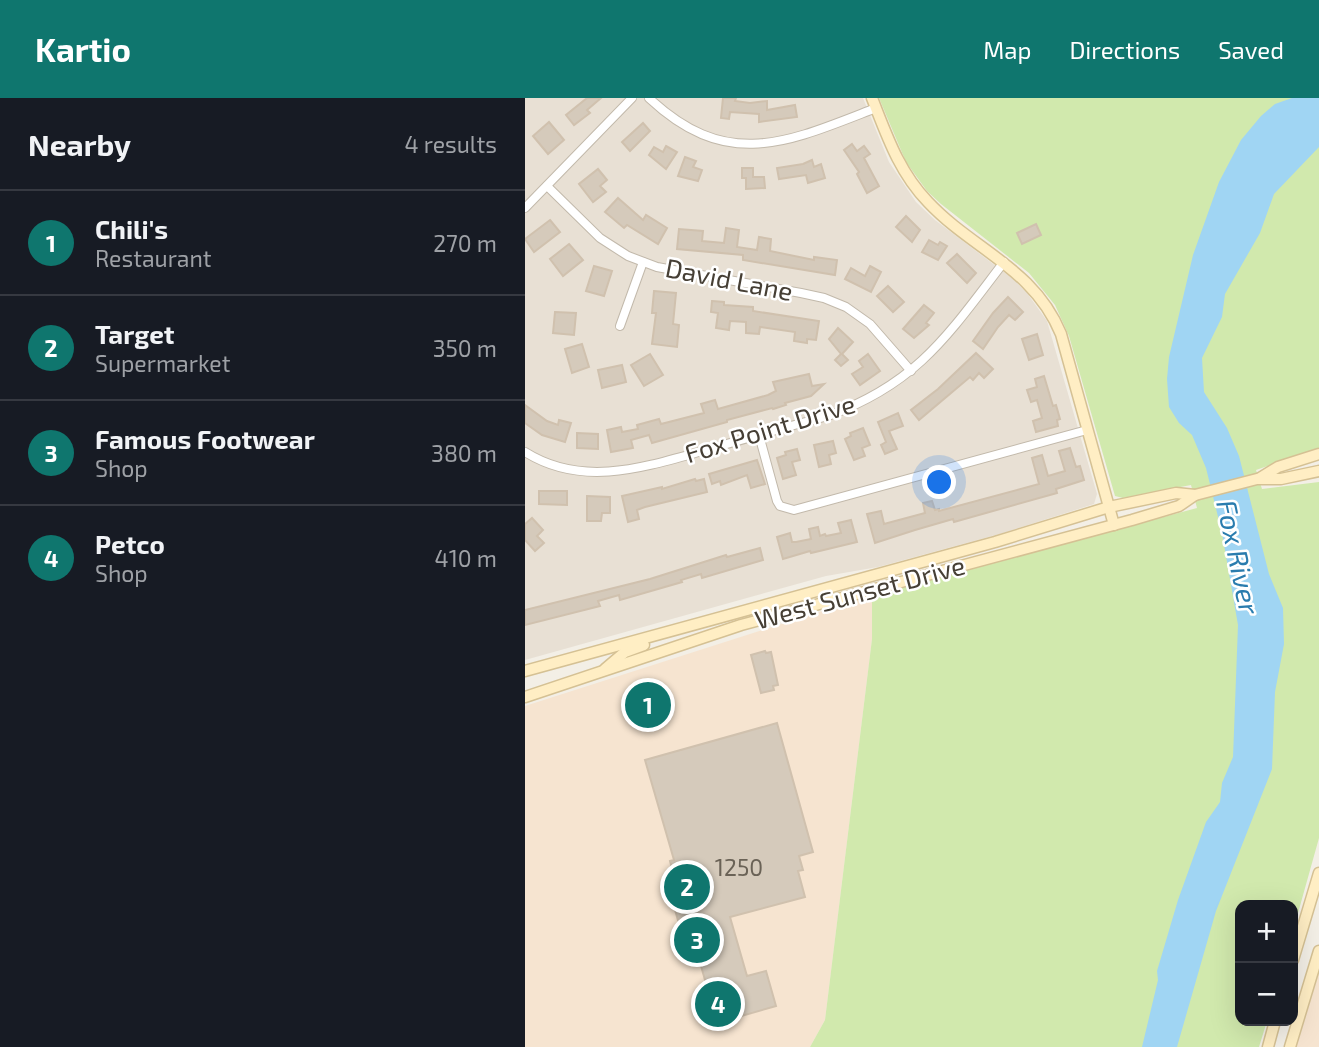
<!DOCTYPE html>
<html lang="en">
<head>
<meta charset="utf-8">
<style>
	body { margin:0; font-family:"Exo 2",sans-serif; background:#20242c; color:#f1f3f6 }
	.controls { position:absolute; right:21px; bottom:21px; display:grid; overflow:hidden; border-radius:14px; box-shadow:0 7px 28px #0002 }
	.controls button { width:63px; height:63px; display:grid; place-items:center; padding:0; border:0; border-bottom:2px solid #363941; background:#171b24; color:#f1f3f6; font:35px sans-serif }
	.you { position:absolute; left:415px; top:385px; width:24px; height:24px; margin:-18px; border:5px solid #fff; border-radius:50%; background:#1a73e8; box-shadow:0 0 0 10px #1a73e833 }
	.badge { display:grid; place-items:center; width:46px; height:46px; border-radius:50%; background:#0f766e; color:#fff; font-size:23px; font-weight:700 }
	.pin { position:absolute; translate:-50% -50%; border:4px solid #fff; box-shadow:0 2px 7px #0006 }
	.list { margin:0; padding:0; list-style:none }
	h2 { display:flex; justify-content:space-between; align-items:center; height:91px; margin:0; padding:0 28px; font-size:30px }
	h2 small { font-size:23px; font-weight:400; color:#9ea1a6 }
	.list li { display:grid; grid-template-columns:46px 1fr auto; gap:21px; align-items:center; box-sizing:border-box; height:105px; padding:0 28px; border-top:2px solid #363941 }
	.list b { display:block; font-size:26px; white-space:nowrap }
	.list p { margin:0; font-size:23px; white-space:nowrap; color:#9ea1a6 }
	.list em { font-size:23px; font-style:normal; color:#9ea1a6 }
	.map { position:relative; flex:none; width:794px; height:949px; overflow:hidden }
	header { display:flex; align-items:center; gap:42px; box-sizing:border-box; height:98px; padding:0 35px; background:#0f766e; color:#fff }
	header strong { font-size:33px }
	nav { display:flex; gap:38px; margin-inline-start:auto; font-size:24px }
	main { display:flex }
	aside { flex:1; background:#171b24 }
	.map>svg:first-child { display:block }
</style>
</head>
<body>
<header>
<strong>Kartio</strong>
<nav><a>Map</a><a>Directions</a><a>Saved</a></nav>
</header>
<main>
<aside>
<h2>Nearby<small>4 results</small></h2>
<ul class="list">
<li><span class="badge">1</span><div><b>Chili's</b><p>Restaurant</p></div><em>270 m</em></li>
<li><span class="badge">2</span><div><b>Target</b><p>Supermarket</p></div><em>350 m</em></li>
<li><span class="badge">3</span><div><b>Famous Footwear</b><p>Shop</p></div><em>380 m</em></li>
<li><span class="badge">4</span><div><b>Petco</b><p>Shop</p></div><em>410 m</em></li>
</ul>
</aside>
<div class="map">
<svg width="794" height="949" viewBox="0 0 794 949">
	<rect width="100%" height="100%" fill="#f3efe6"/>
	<polygon fill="#e8e0d4" points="0,0 338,0 364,64 391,104 410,122 488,181 502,195 522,223 572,396 569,406 478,435 353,469 301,478 0,562"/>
	<g fill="#f6e4d0">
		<polygon points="347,497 347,541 300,922 285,949 0,949 0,608"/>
		<polygon points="794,871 794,949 771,949"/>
	</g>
	<polygon fill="#d1e9ad" points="354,0 794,0 794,350 731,372 737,391 794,384 794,740 768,833 768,807 715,807 715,923 742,923 734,949 285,949 300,922 347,541 347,497 672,410 666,387 598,400 590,398 544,238 530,207 504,175 416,106 402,93 381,64"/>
	<polygon fill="#a0d5f3" points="767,0 794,0 794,49 749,96 735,135 700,196 697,219 677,260 679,294 702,330 714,358 744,476 758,510 759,546 750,594 747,671 691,813 652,949 617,949 633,882 632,873 653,802 681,724 695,704 697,685 708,659 713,527 697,435 681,370 667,337 654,325 644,309 642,281 644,259 668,157 694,84 716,42 736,18 750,6"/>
	<g fill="#d5cabb" stroke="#d0c1ae" stroke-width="2">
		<polygon points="62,0 76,0 62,12 65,15 49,27 41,17"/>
		<polygon points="198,0 211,0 210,3 225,5 242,3 242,12 270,7 272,19 234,24 234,16 205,14 204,21 196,20"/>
		<polygon points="24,24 39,42 23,56 8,38"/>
		<polygon points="118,25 125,33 105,53 97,44"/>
		<polygon points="327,46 332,53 339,48 345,56 339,60 354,88 342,95 332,76 334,74 319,52"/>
		<polygon points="141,48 152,54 141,71 124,57 129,49 138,54"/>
		<polygon points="160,59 171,63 168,69 177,72 173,83 153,78"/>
		<polygon points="287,62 289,69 296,66 300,80 283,85 281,77 254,81 252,70 278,66"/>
		<polygon points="217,70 228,70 228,79 239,79 240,90 221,91 221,80 217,80"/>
		<polygon points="73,71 82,82 75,88 81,94 68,104 54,86"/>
		<polygon points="93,100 118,122 121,117 142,130 133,146 102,127 99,130 80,114"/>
		<polygon points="381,118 395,132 387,144 371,129"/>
		<polygon points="25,122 35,134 9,154 0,141"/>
		<polygon points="511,126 516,137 497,146 492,135"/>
		<polygon points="201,130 214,132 212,149 232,152 234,139 246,141 245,153 289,162 289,159 312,162 310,177 218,162 218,157 152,151 154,131 178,133 177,143 199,145"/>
		<polygon points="404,142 413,147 415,144 422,148 413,162 397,154"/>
		<polygon points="44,146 58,162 38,178 25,161"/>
		<polygon points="432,156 451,175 442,185 422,165"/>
		<polygon points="69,168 87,173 79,198 61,193"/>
		<polygon points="345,168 356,174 346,194 320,181 326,170 340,178"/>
		<polygon points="363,188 379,204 368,214 352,198"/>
		<polygon points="129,193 151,195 148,226 154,227 152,249 127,246 131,215 127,215"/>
		<polygon points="483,199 498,214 490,222 484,217 473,229 458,251 448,243 468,215"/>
		<polygon points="187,203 199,204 199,207 228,209 228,213 294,223 291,242 282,241 282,245 269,243 270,234 235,229 234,236 221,235 221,224 205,223 204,232 191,230 193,215 186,214"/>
		<polygon points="399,207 409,215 401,225 404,227 389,240 378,231"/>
		<polygon points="30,214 51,215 49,237 28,235"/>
		<polygon points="313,230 328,244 317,256 323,262 316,268 310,262 316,256 304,241"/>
		<polygon points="512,236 518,257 504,262 497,241"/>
		<polygon points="57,246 64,269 47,275 40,251"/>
		<polygon points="451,255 468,271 459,280 454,275 448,282 445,279 394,322 386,312 413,291"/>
		<polygon points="125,256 138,277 119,288 106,267"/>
		<polygon points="343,256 355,273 335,287 327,276 338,269 334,263"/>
		<polygon points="97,267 101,284 77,290 73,272"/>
		<polygon points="284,276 287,288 299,286 286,298 260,305 261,307 248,311 247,310 202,322 202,324 127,345 124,337 106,342 108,350 86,354 82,332 96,329 97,334 113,331 112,327 134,321 136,326 179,315 176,306 190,302 193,311 243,297 251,293 248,284"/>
		<polygon points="519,278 528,308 531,307 535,321 532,322 533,328 511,334 508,323 517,320 512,302 506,304 502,292 512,289 510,281"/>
		<polygon points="0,307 22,323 33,327 34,322 46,325 40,344 17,337 0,325"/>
		<polygon points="373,315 378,328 364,333 372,351 360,356 356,347 361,344 353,324"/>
		<polygon points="338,330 345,347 337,350 340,358 329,362 320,341 326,338 325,335"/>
		<polygon points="52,335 73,336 73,351 52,350"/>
		<polygon points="308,343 311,355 304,357 306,366 294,369 289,347"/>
		<polygon points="545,350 551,369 555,368 559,382 531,391 532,395 429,424 428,421 390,432 350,445 342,416 356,413 359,426 400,415 398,405 407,403 410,412 414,411 414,413 514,386 507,360 517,357 523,378 540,373 534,353"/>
		<polygon points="272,351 275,362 267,364 271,377 258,381 252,360 261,357 260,354"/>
		<polygon points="232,362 240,386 226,390 222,377 196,387 195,383 187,386 184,376"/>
		<polygon points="170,381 171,383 179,381 182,394 120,409 112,412 114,421 103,424 97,398 137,389 137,391"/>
		<polygon points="14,393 42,393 42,407 14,406"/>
		<polygon points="62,398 85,399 85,415 77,415 76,423 62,423"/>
		<polygon points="7,420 18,432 12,438 19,445 10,453 0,442 0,426"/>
		<polygon points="326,422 332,444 286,455 285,453 258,461 252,439 265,435 267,444 271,444 286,441 284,431 293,429 295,438 300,436 301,438 316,435 313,425"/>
		<polygon points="235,450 238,462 177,480 176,476 156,482 157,484 95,502 94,497 73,503 75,508 0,527 0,512 125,481 201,457 202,459"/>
		<polygon points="240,553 241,555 246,554 253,587 248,588 249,592 236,595 226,557"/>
		<polygon points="126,587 127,590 135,588 140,606 137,607 140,620 121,626 119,620 113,622 104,597 118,593 117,590"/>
		<polygon points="252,625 288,754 274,758 278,772 273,773 280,799 205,819 222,878 241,873 251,908 192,925 166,832 162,824 154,826 147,801 150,800 146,783 150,782 145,763 149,762 120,662"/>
	</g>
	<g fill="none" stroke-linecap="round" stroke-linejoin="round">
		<g stroke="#c2b9ab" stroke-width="10">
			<g id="street">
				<path d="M124,0C203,74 263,44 351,10"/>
				<polyline points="22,88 75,140 103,158 132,169 276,195 299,200 321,209 345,226 386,273"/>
				<polyline points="0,110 107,0"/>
				<polyline points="95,228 118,164"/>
				<polyline points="234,337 252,403 255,408 269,412 562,332"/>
				<path d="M0,354C60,392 126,367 188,350C226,339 265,328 303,318C393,285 423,237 479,164"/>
			</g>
		</g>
		<g stroke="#d5c194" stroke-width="13">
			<g id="secondary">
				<path d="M347,0C362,38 374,74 403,104C448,152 509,170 536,236L589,427"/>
				<polyline points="735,380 753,369 794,356"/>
				<polyline points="80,571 100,554 119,547"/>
				<polyline points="0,573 470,444 584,409 651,395 670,397 732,381 756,381 794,373"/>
				<polyline points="0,599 216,527 607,422 654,408 670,397"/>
				<polyline points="768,862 794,775"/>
				<polyline points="743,949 750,923"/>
				<polyline points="765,949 794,853"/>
			</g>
		</g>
		<use href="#street" stroke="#fff" stroke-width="8"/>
		<use href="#secondary" stroke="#ffeec4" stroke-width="10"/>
	</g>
	<g text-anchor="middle" stroke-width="5" stroke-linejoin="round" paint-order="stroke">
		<g font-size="23" fill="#6a6256">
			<text x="214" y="778">1250</text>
		</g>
		<g font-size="26" fill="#463f35" stroke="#fff">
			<text transform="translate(204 182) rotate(11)" y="9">David Lane</text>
			<text transform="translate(245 331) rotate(-17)" y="9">Fox Point Drive</text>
			<text transform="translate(335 495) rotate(-15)" y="9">West Sunset Drive</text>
		</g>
		<g font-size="28" font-style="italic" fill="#297cae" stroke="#fff">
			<text transform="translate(713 459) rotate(78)" y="10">Fox River</text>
		</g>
	</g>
</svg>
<div class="controls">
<button>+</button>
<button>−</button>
</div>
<div class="you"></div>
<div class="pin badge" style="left:123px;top:607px">1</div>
<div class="pin badge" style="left:162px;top:789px">2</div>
<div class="pin badge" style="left:172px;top:842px">3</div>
<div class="pin badge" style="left:193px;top:906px">4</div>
</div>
</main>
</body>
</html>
